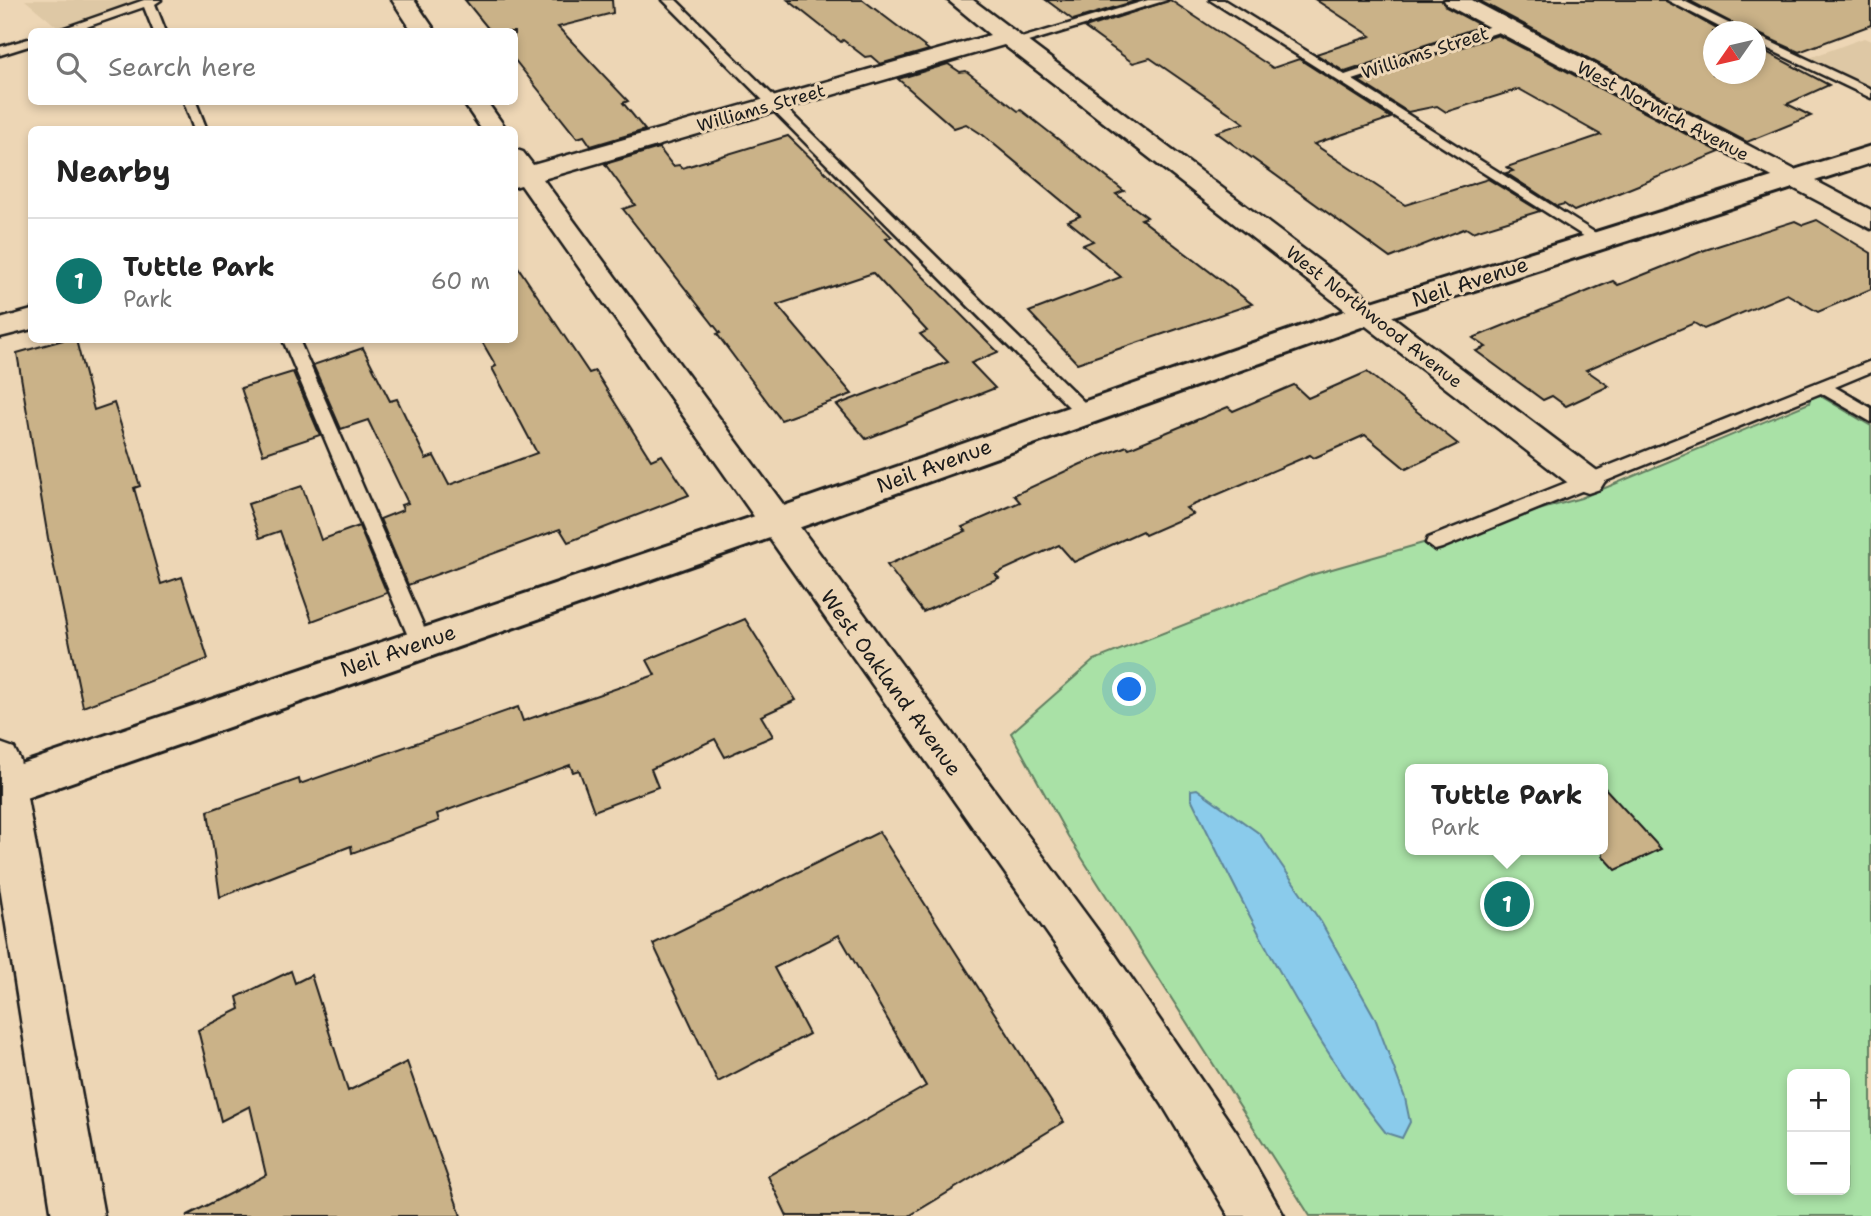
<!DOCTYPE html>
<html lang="en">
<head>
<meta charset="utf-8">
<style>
	body { margin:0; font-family:"Shantell Sans",sans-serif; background:#f6f6f6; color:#222 }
	.controls { position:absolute; right:21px; bottom:21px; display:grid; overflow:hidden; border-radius:10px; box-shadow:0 4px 10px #0003 }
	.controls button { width:63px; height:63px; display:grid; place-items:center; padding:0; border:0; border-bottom:2px solid #e0e0e0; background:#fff; color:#222; font:35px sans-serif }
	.compass { position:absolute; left:1703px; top:21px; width:63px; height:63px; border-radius:50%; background:#fff; box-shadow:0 4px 10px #0003; rotate:236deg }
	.you { position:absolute; left:1130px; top:690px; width:24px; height:24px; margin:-18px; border:5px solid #fff; border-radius:50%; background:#1a73e8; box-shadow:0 0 0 10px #1a73e833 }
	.badge { display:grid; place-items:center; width:46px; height:46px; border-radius:50%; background:#0f766e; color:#fff; font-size:23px; font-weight:700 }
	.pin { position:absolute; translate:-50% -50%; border:4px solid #fff; box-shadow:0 2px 7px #0006 }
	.popup { position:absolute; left:1405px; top:764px; width:203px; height:91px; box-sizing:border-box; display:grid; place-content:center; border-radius:10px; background:#fff; filter:drop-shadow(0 2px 5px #0005); font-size:23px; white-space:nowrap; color:#767676 }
	.popup b { font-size:26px; color:#222 }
	.popup::after { content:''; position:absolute; left:50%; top:100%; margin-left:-14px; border:14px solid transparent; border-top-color:#fff }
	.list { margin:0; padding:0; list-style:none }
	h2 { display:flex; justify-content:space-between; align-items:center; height:91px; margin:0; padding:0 28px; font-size:30px }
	h2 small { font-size:23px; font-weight:400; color:#767676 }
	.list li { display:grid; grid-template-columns:46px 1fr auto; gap:21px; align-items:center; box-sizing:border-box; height:126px; padding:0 28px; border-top:2px solid #e0e0e0 }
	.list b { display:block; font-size:26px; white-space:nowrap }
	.list p { margin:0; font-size:23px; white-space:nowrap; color:#767676 }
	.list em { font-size:23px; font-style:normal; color:#767676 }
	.icon { flex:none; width:38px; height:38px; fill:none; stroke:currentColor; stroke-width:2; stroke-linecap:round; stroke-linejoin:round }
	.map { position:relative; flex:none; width:1871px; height:1216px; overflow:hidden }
	.search { position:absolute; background:#fff; box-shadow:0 4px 10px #0003; left:28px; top:28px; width:490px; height:77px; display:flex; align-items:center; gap:18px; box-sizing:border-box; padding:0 24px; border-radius:10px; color:#767676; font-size:26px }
	.panel { position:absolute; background:#fff; box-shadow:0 4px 10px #0003; left:28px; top:126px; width:490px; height:217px; border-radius:10px }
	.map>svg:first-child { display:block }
</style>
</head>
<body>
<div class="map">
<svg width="1871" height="1216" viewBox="0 0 1871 1216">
	<rect width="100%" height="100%" fill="#edd6b5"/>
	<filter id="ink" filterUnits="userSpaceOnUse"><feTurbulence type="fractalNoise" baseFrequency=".0143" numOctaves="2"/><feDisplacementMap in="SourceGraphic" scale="14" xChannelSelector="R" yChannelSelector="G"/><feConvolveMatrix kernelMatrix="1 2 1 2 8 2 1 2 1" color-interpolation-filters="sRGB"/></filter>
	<g filter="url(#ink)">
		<g fill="#dec8a5">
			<polygon points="25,0 155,0 62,31"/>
			<polygon points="1864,38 1871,41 1871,94 1801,61"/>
		</g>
		<path fill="#a9e1a6" stroke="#627e61" stroke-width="2" fill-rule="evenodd" d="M1812,391L1871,426V1216H1310L1068,836L1011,733L1094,660L1311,575L1581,498L1809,403ZM1411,769H1603V850H1411ZM1792,1074H1845V1190H1792Z"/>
		<path fill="#8acbeb" stroke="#5e8598" stroke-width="2" d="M1197,789L1260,834L1321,922L1375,1018L1405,1098L1410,1122L1402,1138L1386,1133C1308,1036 1245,910 1191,798V790Z"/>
		<g fill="#cab288" stroke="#1c1c1c" stroke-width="2">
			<polygon points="465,0 612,0 613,13 558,27 628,101 623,103 645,130 591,146 584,136 577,138 514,59 514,32 491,32"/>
			<polygon points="788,0 863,0 929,50 880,64 871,56 865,57 843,40 841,42"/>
			<polygon points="1046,0 1139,0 1073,20"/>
			<polygon points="1170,0 1273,68 1299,59 1391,118 1314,144 1405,205 1488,179 1540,211 1472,232 1466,228 1390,258 1216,132 1244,123 1150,58 1133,63 1085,28"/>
			<polygon points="1316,0 1441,0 1446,7 1482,26 1345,72 1316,54 1371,36"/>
			<polygon points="1478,0 1665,0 1722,32 1713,32 1713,74 1755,74 1755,46 1829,85 1787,104 1811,116 1747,142"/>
			<polygon points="1688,0 1871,0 1871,25 1799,52 1755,32 1749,32"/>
			<polygon points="1498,35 1720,152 1574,211 1564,204 1557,206 1506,173 1513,171 1507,167 1601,135 1519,89 1446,112 1437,106 1408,112 1359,81"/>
			<polygon points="948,64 960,72 966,71 1018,111 1021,110 1124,191 1116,194 1147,217 1141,219 1252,304 1077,363 1029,312 1121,277 1083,245 1093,241 1068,221 1080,216 983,135 966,124 954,128 898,79"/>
			<polygon points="788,136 892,237 886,239 998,352 971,363 995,388 866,439 837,405 948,362 920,334 927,331 873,273 777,305 852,394 781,420 717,334 720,333 623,209 635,205 605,164 659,148 673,166 679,165 682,168"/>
			<polygon points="1817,220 1871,253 1871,289 1818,312 1787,294 1704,329 1694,323 1586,370 1609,386 1566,406 1552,396 1543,400 1476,351 1486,347 1473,338 1613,281 1618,285 1705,250 1795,221 1803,225"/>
			<polygon points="514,261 589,373 595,371 651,460 662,455 689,495 568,542 560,529 408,585 380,519 403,510 401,505 408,503 368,420 341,429 313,365 363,348 390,401 397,399 426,459 434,456 449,485 537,453 492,368 496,366 481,340 514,340"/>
			<polygon points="63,340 76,340 94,410 114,403 140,486 134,488 161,584 182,577 208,659 83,707 48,538 17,353"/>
			<polygon points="293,372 320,435 263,454 241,388"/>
			<polygon points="1367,372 1458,444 1406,469 1365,435 1314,458 1310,455 1186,508 1193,514 1145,535 1142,531 1074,562 1059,545 995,574 999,578 923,612 887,565 966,531 962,527 1020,502 1014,495 1081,464 1127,446 1129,448 1228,407 1233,411 1294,385 1308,398"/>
			<polygon points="302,486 321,540 359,526 387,593 312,621 280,531 260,538 248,504"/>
			<polygon points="745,619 796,700 761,716 773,736 725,757 715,739 651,769 658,787 594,811 579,770 573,772 570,765 437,814 439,821 352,853 351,846 220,897 208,811 299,779 300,784 518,707 523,721 655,675 647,660"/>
			<polygon points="1603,786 1661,849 1616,870 1603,856"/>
			<polygon points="879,832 1064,1122 909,1216 787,1216 768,1176 926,1086 839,935 774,968 809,1034 718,1082 653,944"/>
			<polygon points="291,971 295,983 311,975 348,1091 407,1062 461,1216 186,1216 266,1175 250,1106 221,1121 198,1030 240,1009 237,997"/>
		</g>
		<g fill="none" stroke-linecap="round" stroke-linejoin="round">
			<g stroke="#1c1c1c" stroke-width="5">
				<g id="service">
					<polygon points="144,0 161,0 155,4 166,32 154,32 144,7 72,32 53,32"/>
					<polygon points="663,0 676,0 1091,409 1093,413 1091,417 1079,417"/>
					<polygon points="1148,0 1167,0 1018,45 1008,42"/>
					<polygon points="1210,0 1224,0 1345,75 1500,23 1508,23 1508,29 1353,80 1605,239 1603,242 1593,242"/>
					<polygon points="1667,0 1682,0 1746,32 1729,32"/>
					<polygon points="1756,35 1871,89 1871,98 1756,43"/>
					<polygon points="32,38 32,45 0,55 0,47"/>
					<polygon points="184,102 196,102 207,130 194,130"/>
					<polygon points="283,340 299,340 431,643 428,648 414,648 411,643"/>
					<polygon points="1871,361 1871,372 1835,387 1871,408 1871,422 1821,393 1442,548 1435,550 1426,543 1428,538"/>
				</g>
			</g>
			<g stroke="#1c1c1c" stroke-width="5">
				<g id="minor">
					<polygon points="392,0 414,0 436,32 413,32"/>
					<polygon points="948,0 973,0 1600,473 1605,481 1600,489 1588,493 1576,489 1004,45 543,179 1110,947 1237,1133 1284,1216 1229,1216 1162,1104 1078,977 521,185 514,187 514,149 523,152 533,165 990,35"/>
					<polygon points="1444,0 1472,0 1871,210 1871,229 1447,5"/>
					<polygon points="463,102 487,102 507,130 482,130"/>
					<polygon points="32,310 32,329 0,337 0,319"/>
					<polygon points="0,743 14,748 20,760 104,1216 52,1216 0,887"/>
				</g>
			</g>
			<g stroke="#1c1c1c" stroke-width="6">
				<polygon id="tertiary" points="1871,146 1871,163 1381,320 787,532 0,807 0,771 761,514 1359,306"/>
			</g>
			<use href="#service" fill="#edd6b5" fill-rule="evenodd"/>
			<use href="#minor" fill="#edd6b5" fill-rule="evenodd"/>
			<use href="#tertiary" fill="#edd6b5" fill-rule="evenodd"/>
		</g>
	</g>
	<g text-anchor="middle" stroke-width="6" stroke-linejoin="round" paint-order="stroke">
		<g font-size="18" fill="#1c1c1c" stroke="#edd6b5">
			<text transform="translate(1425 53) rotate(-18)" y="6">Williams Street</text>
			<text transform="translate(761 108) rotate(-16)" y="6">Williams Street</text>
			<text transform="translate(1663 111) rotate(28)" y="6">West Norwich Avenue</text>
			<text transform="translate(1374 317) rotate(38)" y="6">West Northwood Avenue</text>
		</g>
		<g font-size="21" fill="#1c1c1c" stroke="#edd6b5">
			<text transform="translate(1470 282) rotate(-18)" y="7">Neil Avenue</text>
			<text transform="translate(934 466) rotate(-20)" y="7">Neil Avenue</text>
			<text transform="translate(398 651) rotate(-19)" y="7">Neil Avenue</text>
			<text transform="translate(891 683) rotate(54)" y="7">West Oakland Avenue</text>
		</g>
	</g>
</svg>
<div class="controls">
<button>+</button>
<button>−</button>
</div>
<svg class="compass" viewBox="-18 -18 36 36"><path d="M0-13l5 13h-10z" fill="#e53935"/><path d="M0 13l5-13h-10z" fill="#767676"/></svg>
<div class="you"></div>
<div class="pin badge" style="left:1507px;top:904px">1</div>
<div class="popup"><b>Tuttle Park</b>Park</div>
<div class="search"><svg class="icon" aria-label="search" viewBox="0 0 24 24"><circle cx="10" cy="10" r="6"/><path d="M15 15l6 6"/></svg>Search here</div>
<section class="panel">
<h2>Nearby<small></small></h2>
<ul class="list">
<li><span class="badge">1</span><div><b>Tuttle Park</b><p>Park</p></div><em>60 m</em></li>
</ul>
</section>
</div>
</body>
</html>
